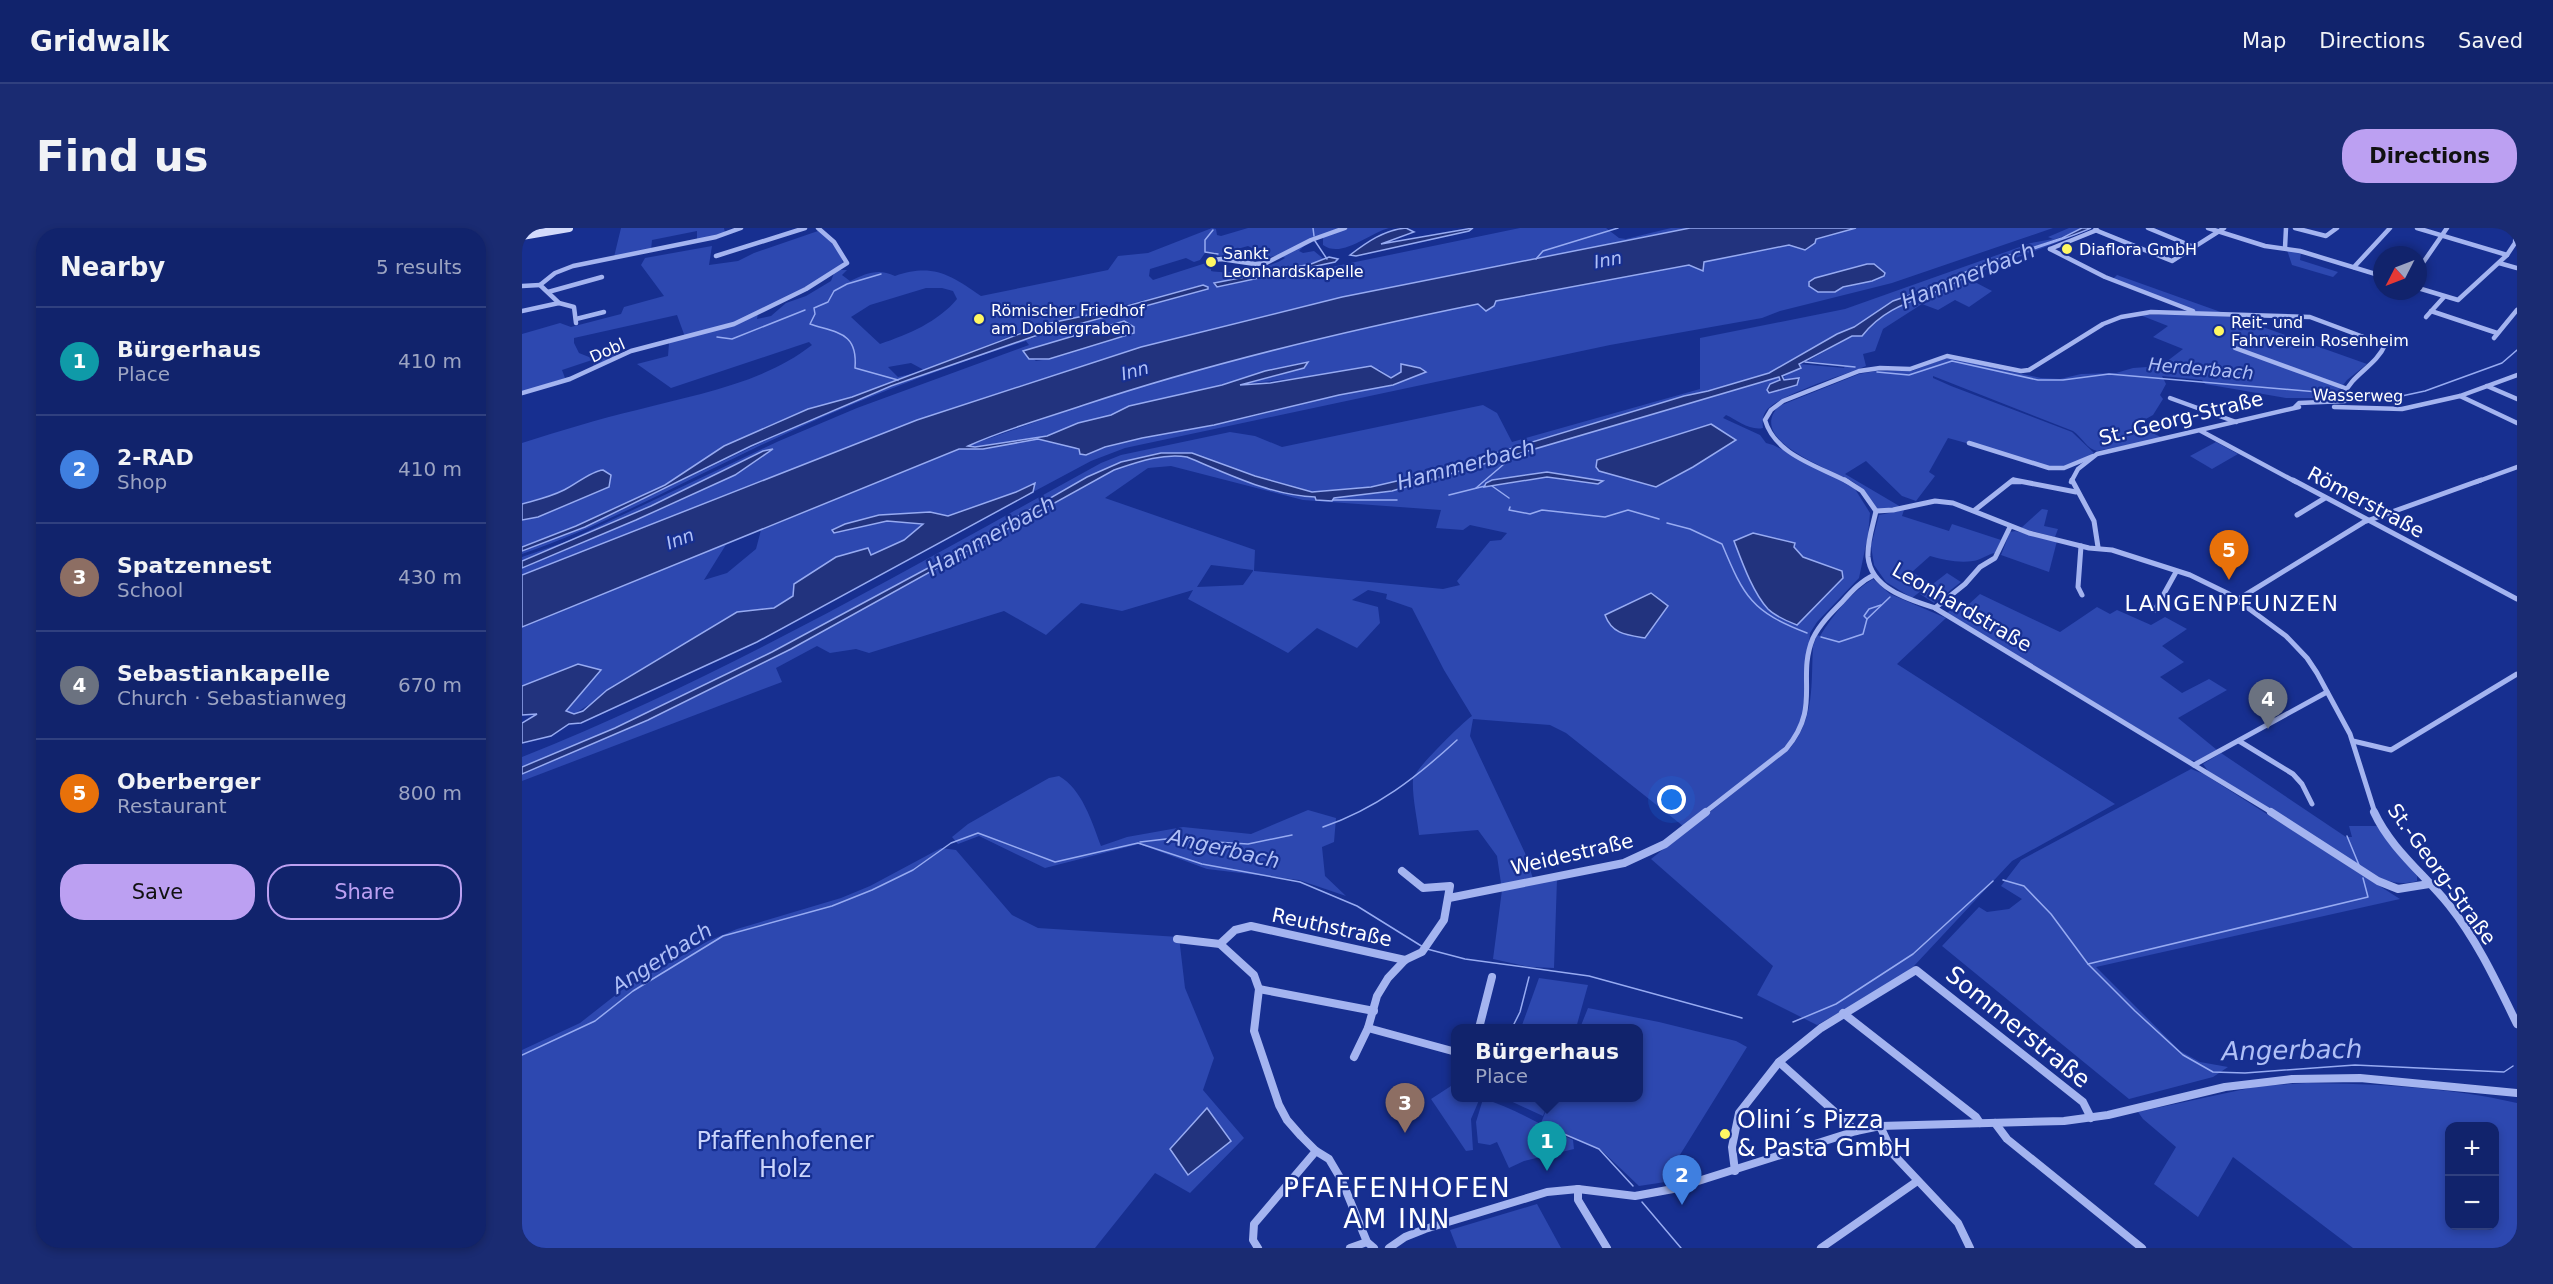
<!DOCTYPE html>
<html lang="en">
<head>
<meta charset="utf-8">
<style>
	body { margin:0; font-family:"DejaVu Sans",sans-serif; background:#1a2b72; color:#f1f3f6 }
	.controls { position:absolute; right:18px; bottom:18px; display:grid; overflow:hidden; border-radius:12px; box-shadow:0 3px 9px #0003 }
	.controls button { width:54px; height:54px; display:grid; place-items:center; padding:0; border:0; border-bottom:2px solid #30407f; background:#11236c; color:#f1f3f6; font:30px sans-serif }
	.compass { position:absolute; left:1851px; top:18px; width:54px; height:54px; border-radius:50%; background:#11236c; box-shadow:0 3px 9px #0003; rotate:228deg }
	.you { position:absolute; left:1150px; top:572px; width:21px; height:21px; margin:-15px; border:4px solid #fff; border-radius:50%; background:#1a73e8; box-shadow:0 0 0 9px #1a73e833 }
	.badge { display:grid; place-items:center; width:39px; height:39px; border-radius:50%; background:#bca0f2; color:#fff; font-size:20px; font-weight:700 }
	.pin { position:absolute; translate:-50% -50px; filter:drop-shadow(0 2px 3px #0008) }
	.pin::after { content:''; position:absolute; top:32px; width:21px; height:18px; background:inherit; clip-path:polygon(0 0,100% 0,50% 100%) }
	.popup { position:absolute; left:929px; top:796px; width:192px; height:78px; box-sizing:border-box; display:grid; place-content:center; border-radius:12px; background:#11236c; filter:drop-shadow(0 2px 4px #0005); font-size:20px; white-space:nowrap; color:#9ca4c2 }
	.popup b { font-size:22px; color:#f1f3f6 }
	.popup::after { content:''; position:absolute; left:50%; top:100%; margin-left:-12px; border:12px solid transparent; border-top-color:#11236c }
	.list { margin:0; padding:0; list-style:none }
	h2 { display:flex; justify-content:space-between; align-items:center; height:78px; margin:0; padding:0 24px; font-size:26px }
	h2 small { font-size:20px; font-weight:400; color:#9ca4c2 }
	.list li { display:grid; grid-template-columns:39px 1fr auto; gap:18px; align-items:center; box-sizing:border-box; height:108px; padding:0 24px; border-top:2px solid #30407f }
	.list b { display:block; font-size:22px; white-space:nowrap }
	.list p { margin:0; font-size:20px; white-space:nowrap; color:#9ca4c2 }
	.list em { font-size:20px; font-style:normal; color:#9ca4c2 }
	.actions { display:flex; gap:12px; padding:18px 24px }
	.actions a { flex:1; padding:14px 0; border:2px solid #bca0f2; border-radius:24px; text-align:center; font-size:21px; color:#bca0f2 }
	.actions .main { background:#bca0f2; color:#111 }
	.map { position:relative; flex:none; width:1995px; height:1020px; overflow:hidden; border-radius:24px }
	header { display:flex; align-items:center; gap:36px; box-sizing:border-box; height:84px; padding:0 30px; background:#11236c; border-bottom:2px solid #30407f }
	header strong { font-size:28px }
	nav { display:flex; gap:33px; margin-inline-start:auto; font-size:21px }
	.intro { display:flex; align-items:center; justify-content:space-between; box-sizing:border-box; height:144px; padding:0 36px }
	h1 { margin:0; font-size:42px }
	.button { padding:15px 27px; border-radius:24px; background:#bca0f2; color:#111; font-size:21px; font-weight:700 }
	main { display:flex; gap:36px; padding:0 36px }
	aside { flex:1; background:#11236c; border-radius:24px; box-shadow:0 3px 9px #0003 }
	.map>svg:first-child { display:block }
</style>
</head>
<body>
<header>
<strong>Gridwalk</strong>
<nav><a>Map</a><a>Directions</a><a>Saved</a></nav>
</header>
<div class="intro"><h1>Find us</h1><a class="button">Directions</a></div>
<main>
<aside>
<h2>Nearby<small>5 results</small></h2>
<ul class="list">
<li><span class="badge" style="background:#0f9aa8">1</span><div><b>Bürgerhaus</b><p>Place</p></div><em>410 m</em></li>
<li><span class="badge" style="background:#3f7fe0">2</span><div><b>2-RAD</b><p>Shop</p></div><em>410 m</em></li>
<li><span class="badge" style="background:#8d6e63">3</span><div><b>Spatzennest</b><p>School</p></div><em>430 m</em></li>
<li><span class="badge" style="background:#6b7280">4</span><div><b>Sebastiankapelle</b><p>Church · Sebastianweg</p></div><em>670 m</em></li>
<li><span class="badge" style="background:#e8710a">5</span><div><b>Oberberger</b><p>Restaurant</p></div><em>800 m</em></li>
</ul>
<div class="actions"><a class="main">Save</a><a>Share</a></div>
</aside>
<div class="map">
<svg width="1995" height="1020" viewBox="0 0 1995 1020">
	<rect width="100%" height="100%" fill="#172f90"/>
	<g fill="#2d48b0" fill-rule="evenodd">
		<polygon points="99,0 202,0 203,5 175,12 175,3 130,12 129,22 92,29"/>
		<path d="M690,0L694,1L695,7L699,8L726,0H867C847,5 820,31 801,17V8L785,15L777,23L781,25L792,23L803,32C769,43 725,43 695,59L801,37L784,42L785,44L998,0H1084L1097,10L1104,11L1149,0H1168L820,69L619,119L395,192L0,347V340L114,292L213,247L248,222L240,223L129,278L10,329L0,333V329L43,314L257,213L335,180L507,117L504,113C410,143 318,179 229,222C153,258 79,299 0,326V323C113,280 219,220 331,174C446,126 565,93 685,61L686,59L681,57L499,104L402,142L389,135L366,139L376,149L398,144L330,169L286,181L202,218L143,257L54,298L0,319V292L16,289L84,261L88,257L87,250L67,248L40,263L0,276V215C38,203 76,191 115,182C174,166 240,156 290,117L287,114L149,160L115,136L146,128L147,115L236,86L235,91L249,88L264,75L284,68L309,53L312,45L318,42H325L320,47L328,53C345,45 356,40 373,48C411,35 428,47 459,68L586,42L596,28L626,25ZM726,18L748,29L757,27L763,30C750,40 705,47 689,43V36L684,35L631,52L627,48L628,41L664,30L672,34L678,32L683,25L693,24L695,28L707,27L708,23ZM404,60H420L431,63L435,71C416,94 387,106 358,116L329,89L348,77ZM602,93L609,96L612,105L527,131L514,133L502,124Z"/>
		<path d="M1334,0H1531L1370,55L1258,83L1240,90L1088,117L603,220L569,233L511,264L513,255L494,264L426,288L408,284L357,287L323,296L311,302L312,305L365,293L402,296L382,312L348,327L346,321L252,380L215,384L52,486L44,483L78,443L56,436L0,458V399L205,315L182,352L205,345L234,321L239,302L437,221H461L516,211L553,220L564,227C605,210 649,206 692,197C734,189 774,176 816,167C846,161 875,158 904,144L879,136V144L869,150L857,141L713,157L782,140L743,143L700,157L607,178L589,187L556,195L525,208L453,219L445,218C499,200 553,179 608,161C722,126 839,100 956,76L972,78L974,73L1167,37L1180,43L1182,34L1267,17L1283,22L1293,11ZM1345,36L1337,56L1317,61L1293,50Z"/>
		<path d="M1547,0H1560C1529,15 1496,23 1464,35C1422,51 1382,73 1342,92L1332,99L1315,106L1247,145L1186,163L1162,168L905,246L849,259L790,264L733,248L670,225H639L599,234L565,249L408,339L250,424L93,500L0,539V529C202,449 389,339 579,235L599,227L708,204L733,208L760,219L961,177L975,185L990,214L1178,161V110L1323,81L1509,15L1531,11L1526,9Z"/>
		<path d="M296,3C306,10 321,25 321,37L264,71L213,95L163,109L155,87L52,110V115L57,125L67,129L99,126L72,140L70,132L40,142L43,150L0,164V106L38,95L49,99L99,86L102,79L142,68L119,37L123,30L190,18L187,37L216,33L232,25Z"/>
		<path d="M1539,13L1462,42L1447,51L1470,63L1447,79L1433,72L1416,82L1400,76L1361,101L1353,123L1341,126L1344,138C1319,148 1266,164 1248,179C1241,184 1240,192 1241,200C1228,203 1215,192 1204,187L1201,190L1238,207L1244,215L1251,217L1316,249L1333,261L1348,285L1346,307L1337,350L1295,394L1288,405L1281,485L1277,498L1269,512L1258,523L1161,598L1044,505L1028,497L951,491L948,508L1003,625L1012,654L1035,651L1032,740L1008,739L971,731L980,662L975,628L956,602L897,607C895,589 890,569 891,551C892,542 941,494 950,488L922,442L890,380L864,371L865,366L846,362L830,372L856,379L858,395L835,420L795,400L766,425L666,371L671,362L600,383L559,375L524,407L482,383L347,425L334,421L308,425L295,418L254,440L260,454L0,553V546L126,492L269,421L592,242C616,234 641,225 665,229C696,242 752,267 784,269C815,271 841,267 870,263L1258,149V152L1248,156L1245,162L1247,165L1275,150L1269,152L1260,151L1277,136L1322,140L1323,138L1286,133L1330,108H1340C1366,75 1404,69 1439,51C1471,36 1504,21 1539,13ZM1189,196L1135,259L1077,243L1074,239ZM649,238L781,272L919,282L914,300L941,302L948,297L985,305L979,312L968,313L935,353L938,357L921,361L732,343L733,322L583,270L626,240ZM1025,244L1081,253L1076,256L1025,249L967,259L970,252ZM1273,315L1272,319L1281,329L1297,336L1246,381L1223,341ZM689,337L731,342V343L721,357L675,359Z"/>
		<polygon points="1765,22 1779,24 1778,32 1816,44 1811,49 1770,37"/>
		<path d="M1595,47L1845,136L1825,152L1811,170H1764L1683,156L1680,152L1640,148L1644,156L1638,167L1641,171L1631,187L1613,197L1641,210L1575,223C1565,221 1560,209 1551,203L1411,148V150L1429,158L1550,204L1572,225L1546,240L1538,241L1426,210L1407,244L1413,248L1394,273L1380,268L1344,233L1323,246L1379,279L1355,281L1341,262L1333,255C1309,241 1223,213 1257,178L1337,146L1354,143H1390L1421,131H1433L1519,150L1538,151L1559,146L1594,145L1611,140L1625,139L1644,134L1661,121L1631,109L1646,98L1618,87L1679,86L1591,51Z"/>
		<polygon points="1694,214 1716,226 1690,241 1668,228"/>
		<polygon points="1520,281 1526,282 1522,298 1536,301 1533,309 1499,300"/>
		<path d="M1382,282L1380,288L1427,303L1430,296L1479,312L1473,325C1466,326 1459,332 1451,333C1436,335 1422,332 1408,328L1390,344L1409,355L1390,370L1364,354L1352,337L1349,318L1357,287Z"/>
		<polygon points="1493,303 1535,313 1527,344 1479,327 1488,304"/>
		<polygon points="1425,345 1439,354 1412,375 1398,366"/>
		<path d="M1351,351L1368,366L1424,390L1375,436L1593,576L1490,633L1391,739L1366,757L1295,797L1235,767L1251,738L1129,631L1269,519C1293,489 1289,455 1291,418L1295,407L1298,408C1311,387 1329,364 1351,351Z"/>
		<polygon points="1458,366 1538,404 1575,379 1588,386 1595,382 1629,397 1643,389 1665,401 1640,418 1662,434 1638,449 1660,465 1687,451 1705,462 1656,490 1695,522 1675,533 1668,532 1425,385 1440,372 1447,376"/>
		<path d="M1699,525L1824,609H1830L1827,598H1857L1895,648V653C1876,658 1864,653 1848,645L1686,543L1681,536Z"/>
		<polygon points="1669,541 1682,546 1878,671 1574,739 1658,823 1678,834 1706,839 1691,849 1607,871 1420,718 1457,679 1465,684 1487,681 1500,671 1479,658 1499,632"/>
		<path d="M537,548C560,561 570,594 579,618L605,609L661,599L729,606L786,582L814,590L812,614L800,619L803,648L824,668L777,652L685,641L617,616L523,640L457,608L436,616L430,609L446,596L527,550Z"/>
		<polygon points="419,620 434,622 490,687 516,700 657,709 663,760 692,830 681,862 722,910 668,965 633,945 573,1020 0,1020 0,822 58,795 100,762 186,713 215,701 319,670 348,658"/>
		<polygon points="1017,750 1066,757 1054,800 999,800"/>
		<polygon points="1066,780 1137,794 1214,813 1225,819 1156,930 1163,951 1117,958 1078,921 1019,895 1029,870 1116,870 1116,800 1058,800"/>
		<path d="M1785,855C1855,856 1926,859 1995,875V1020H1831L1711,929L1676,989L1632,956L1654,919L1621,891L1616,884L1737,858ZM1928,898H1972V998H1928Z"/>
		<polygon points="929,858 933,859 934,870 958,870 949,891 951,922 944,923 909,871"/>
		<polygon points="982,870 1028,870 1021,888"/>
		<path d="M961,871C991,879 1021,899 1051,912L1052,921L1002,933L987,940L975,914L968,917L956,915L954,894Z"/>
		<polygon points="1015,976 1039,1020 935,1020 928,1002"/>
	</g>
	<g fill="#22337e" stroke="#97abf2" stroke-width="1.5">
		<path d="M884,0L892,4L859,16L951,0L947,3L834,28L828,27C845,14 862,2 884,0Z"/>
		<path d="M1168,0H1334L1294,11L1293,15L1283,22L1267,17L1182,34L1181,43L1167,37L974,73L972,78L964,83L956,76C823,103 691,134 562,177C524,190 483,201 446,218L453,219L525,208L556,195L589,187L607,178L700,157L743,143L786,134L782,140L718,157L748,155L849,138L869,150L879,144V136L898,140L904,144L871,157L817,167L692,197L620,210L583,219L564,227L558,226L557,221L553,220L516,211L461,221H437L0,399V347L395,192L619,119L820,69Z"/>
		<path d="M1560,0H1569C1533,16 1495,24 1460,40C1446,47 1433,56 1418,62C1388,74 1361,81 1340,108H1330L1277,136L1279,140L1260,148L1262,152L1277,150L1275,157L1247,165L1245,162L1248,156L1258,152L1257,149L870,263L812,270L810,273L794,272L793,269C750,268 704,245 665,229C641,225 616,234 592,242L269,421L126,492L0,546V539L93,500L250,424L408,339L565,249L599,234L639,225H670L733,248L790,264L849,259L905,246L1162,168L1186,163L1247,145L1315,106L1332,99L1371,73L1414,58L1463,35L1540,10Z"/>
		<polygon points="807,29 816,31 813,34 695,59 692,55 789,36"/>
		<polygon points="1345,36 1352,36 1363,45 1362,48 1350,53 1321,59 1313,64 1296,64 1287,58 1287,54 1293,50"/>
		<polygon points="681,57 686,59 686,61 513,108 369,158 229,218 63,299 0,323 0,319 54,298 143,257 202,218 286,181 330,169 524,96 594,81"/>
		<polygon points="602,93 612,99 612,105 527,131 507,131 501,123"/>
		<polygon points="1189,196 1214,212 1171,239 1134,259 1077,243 1074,239 1075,232"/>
		<polygon points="251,221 213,247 114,292 0,340 0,333 129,278 241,223"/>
		<path d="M81,242L89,247L87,259L16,289L0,292V276C14,272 28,269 42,262C53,257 69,243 81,242Z"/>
		<polygon points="1025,244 1081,253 1076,256 1025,249 962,259 964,255 970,252"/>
		<polygon points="513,255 511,264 235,414 59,495 47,496 29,508 0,515 0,495 15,486 0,487 0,458 56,436 79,442 44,483 52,486 61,483 85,462 215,384 252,380 271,368 272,356 314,329 346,320 349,327 382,312 401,296 365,293 312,305 310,302 323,296 357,287 408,284 426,288 494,264"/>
		<path d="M1231,305L1273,315L1272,319L1281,329L1320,343L1321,350L1275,397C1265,393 1254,389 1246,381C1231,365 1220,334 1212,313Z"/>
		<path d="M1129,365L1146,378L1123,410C1104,407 1090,406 1083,387Z"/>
		<polygon points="685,880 709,913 666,947 648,921"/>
	</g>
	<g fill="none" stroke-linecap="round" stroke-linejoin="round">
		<g stroke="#97abf2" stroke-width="1.5">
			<polyline points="791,0 792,8"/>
			<polyline points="691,2 683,12 683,24 696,26"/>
			<polyline points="793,13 805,31"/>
			<polyline points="1014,31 1021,23 1096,0"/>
			<path d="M359,46L325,56L312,63L306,74L292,80L293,86L288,96C315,105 336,104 333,140L376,152"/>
			<polyline points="1440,50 1448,53"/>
			<polyline points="195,109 210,111 283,82"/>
			<polyline points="1283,134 1333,139"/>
			<polyline points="1355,144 1387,147 1430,133 1516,152 1541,152 1587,146 1819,166"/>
			<polyline points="1823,167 1875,169 1903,163 1980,135 1995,122"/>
			<polyline points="970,258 987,270"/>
			<polyline points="954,260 982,236 984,230"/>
			<polyline points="927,267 963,258"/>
			<polyline points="811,272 875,272"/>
			<polyline points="988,279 987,282 1008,286 1020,282 1083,289 1106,282 1137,291"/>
			<path d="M1145,295L1168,301L1200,316C1222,369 1230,384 1285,405"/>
			<polyline points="1345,391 1342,388 1347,381 1359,377"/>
			<polyline points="1299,409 1317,414 1341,406 1345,391 1368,369"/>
			<path d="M801,599C854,581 895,549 935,512"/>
			<polyline points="1825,608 1837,637"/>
			<polyline points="618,614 644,611 726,616 770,607"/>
			<polyline points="1481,652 1502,658 1529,686 1566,736 1613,783 1661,827 1691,844 1723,845 1833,837 1982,844 1991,838"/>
			<polyline points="905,721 943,731 1067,748 1220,790"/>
			<polyline points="1566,736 1846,669 1841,650"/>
			<polyline points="1271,794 1314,776 1391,726 1471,653"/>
			<polyline points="990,800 998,784 1007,749"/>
			<polyline points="0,827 73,793 111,763 201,708 310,678 350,662 391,642 429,615 456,605 533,634 616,615 680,636 778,654 835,678 901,719"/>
			<polyline points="1021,897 1077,921 1111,958"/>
			<polyline points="1120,974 1159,1020"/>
		</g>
		<g stroke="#a4b4f0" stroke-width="4.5">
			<polyline points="1626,0 1672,19"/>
			<polyline points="1686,0 1743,18 1778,23 1860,48"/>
			<polyline points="1773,0 1804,8 1815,0"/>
			<polyline points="1895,0 1985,27"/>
			<polyline points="1573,2 1650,33 1702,0"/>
			<polyline points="1763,20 1764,0"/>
			<polyline points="1528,21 1583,49 1671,83"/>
			<polyline points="1528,21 1575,2"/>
			<polyline points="194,28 283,0"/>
			<polyline points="686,33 699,31 733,36 744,35 789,12 823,0"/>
			<polyline points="1977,35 1995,40"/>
			<polyline points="1832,39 1868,0"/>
			<polyline points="1896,42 1925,0"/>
			<polyline points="0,58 18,57"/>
			<polyline points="1896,60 1936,72 1985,27 1993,15 1994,0"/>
			<polyline points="26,64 80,49"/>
			<polyline points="0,83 37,75"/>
			<polyline points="1909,83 1975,105"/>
			<polyline points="1904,89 1922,69"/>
			<polyline points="54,91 82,84"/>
			<polyline points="54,95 52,79 37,75 18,57 33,45 51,38 194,9 219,0"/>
			<polyline points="1972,110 1995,82"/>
			<polyline points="1713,120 1823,160"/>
			<polyline points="1965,158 1995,171"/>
			<polyline points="0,165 48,151 109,123 212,96 284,61 325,35 312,14 296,0"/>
			<polyline points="1938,168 1995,195"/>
			<polyline points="1648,170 1714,194"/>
			<polyline points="1812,179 1880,181 1938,168 1995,147"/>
			<polyline points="1679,203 1774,254"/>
			<polyline points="1447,215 1527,240 1542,240 1571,228"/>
			<path d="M1326,254C1296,238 1253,227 1243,192L1249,182L1261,173L1337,143L1358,140L1388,141L1425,128L1499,143L1507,142L1581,96L1599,89L1629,84L1788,89L1863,117C1854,138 1830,146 1821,168L1823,173L1777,175L1773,179"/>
			<polyline points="1489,254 1499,254"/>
			<polyline points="1549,254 1556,241 1575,226 1777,179"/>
			<polyline points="1954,254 1995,239"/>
		</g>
		<g stroke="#a4b4f0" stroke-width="5">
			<path d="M1323,252L1340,263L1354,283C1351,297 1345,314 1346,329C1349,361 1388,372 1413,380L1751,585"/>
			<polyline points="1492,252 1554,264"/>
			<polyline points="1550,252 1572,293 1576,319"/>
			<polyline points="1771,252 1995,371"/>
			<polyline points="1453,282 1491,252"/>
			<polyline points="1354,283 1371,282 1413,273 1431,275 1507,305 1567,320 1590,322 1668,347 1707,366 1764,408 1785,430 1795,445 1828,506 1853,585"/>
			<polyline points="1775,287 1803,270"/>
			<polyline points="1559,318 1556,359 1560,367"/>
			<polyline points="1715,372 1842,294 1959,252"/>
			<polyline points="1413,380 1443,356 1458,339 1473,330 1488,299"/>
			<polyline points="1633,382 1654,344"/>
			<polyline points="1717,513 1771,546 1780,556 1790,576"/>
			<polyline points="1831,513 1869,522 1995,446"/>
			<polyline points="1672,537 1805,464"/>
			<path d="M1182,585L1264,521C1300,478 1274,451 1291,410C1298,396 1309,385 1320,374C1330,363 1339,353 1352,347"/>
		</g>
		<g stroke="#a4b4f0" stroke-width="8">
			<polyline points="1749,584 1856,653 1876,661 1907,656"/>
			<path d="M1852,584C1869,621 1902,646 1927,677C1955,712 1975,755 1995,796"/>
			<polyline points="927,670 1102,635 1143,616 1184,584"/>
			<polyline points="655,711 698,716 732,747 737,761 732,803 757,877 765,892 779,908 794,923 807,931 820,953 845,1014 852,1020"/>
			<polyline points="698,716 713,702 729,698 883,732"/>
			<polyline points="737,761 852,783"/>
			<polyline points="1321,785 1454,889 1458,895"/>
			<polyline points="846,800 934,824"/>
			<polyline points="957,800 970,749"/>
			<polyline points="832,829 846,800 855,768 866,750 883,732 900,724 922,692 928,658 901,660 880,643"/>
			<polyline points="1257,834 1334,903"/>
			<polyline points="1473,895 1485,911 1620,1020"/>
			<polyline points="1358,898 1371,926 1436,995 1448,1020"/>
			<polyline points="1213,943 1210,919 1217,885 1257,834 1299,800 1394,742 1561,874 1569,890"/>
			<polyline points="1056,961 1056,972 1085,1020"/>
			<polyline points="736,1020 731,1012 732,996 794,923"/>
			<polyline points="828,1020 845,1014"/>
			<polyline points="867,1020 883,1009 903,1001 1025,964 1056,961 1113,968 1151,961 1334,903 1358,898 1542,893 1586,887 1703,859 1770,851 1838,850 1995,865"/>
			<polyline points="1299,1020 1394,954"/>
		</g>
		<polyline stroke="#d2dafb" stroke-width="8" points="0,8 47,0"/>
	</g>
	<g fill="#fff763" stroke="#172f90" stroke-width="2">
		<circle cx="1545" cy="21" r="6"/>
		<circle cx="689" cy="34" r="6"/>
		<circle cx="457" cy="91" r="6"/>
		<circle cx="1697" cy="103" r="6"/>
		<circle cx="1203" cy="906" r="6"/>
	</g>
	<g text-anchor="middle" stroke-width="4.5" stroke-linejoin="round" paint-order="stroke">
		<g font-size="16" fill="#fff" stroke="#172f90" text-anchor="start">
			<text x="1557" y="27">Diaflora GmbH</text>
			<text x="701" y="31">Sankt<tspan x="701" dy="18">Leonhardskapelle</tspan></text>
			<text x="469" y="88">Römischer Friedhof<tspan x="469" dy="18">am Doblergraben</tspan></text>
			<text x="1709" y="100">Reit- und<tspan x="1709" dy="18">Fahrverein Rosenheim</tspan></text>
		</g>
		<g font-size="16" fill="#fff" stroke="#172f90">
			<text transform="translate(85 122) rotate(-24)" y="6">Dobl</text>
			<text transform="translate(1836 167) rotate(1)" y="6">Wasserweg</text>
		</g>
		<g font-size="18" font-style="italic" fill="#b0c0f7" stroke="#172f90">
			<text transform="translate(1086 32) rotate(-11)" y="6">Inn</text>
			<text transform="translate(1679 141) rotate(5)" y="6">Herderbach</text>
			<text transform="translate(613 143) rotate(-15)" y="6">Inn</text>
			<text transform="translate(158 311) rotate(-21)" y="6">Inn</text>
		</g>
		<g font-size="20" fill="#fff" stroke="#172f90">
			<text transform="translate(1659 190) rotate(-14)" y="7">St.-Georg-Straße</text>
			<text transform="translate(1844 274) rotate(28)" y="7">Römerstraße</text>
			<text transform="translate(1440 379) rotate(30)" y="7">Leonhardstraße</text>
			<text transform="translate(1050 626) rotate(-13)" y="7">Weidestraße</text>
			<text transform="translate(1920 646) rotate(54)" y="7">St.-Georg-Straße</text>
			<text transform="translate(810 699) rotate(12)" y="7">Reuthstraße</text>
		</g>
		<g font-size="21" font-style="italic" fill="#b0c0f7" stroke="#172f90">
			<text transform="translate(1446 48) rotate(-22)" y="7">Hammerbach</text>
			<text transform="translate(944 237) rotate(-15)" y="7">Hammerbach</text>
			<text transform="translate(469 308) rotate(-29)" y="7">Hammerbach</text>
			<text transform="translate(702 621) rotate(13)" y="7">Angerbach</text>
			<text transform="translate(140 730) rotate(-32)" y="7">Angerbach</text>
		</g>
		<g font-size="22" letter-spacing="1.5" fill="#fff" stroke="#172f90">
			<text x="1710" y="383">LANGENPFUNZEN</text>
		</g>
		<g font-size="24" fill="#fff" stroke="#172f90">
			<text transform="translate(1496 799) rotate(39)" y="8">Sommerstraße</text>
		</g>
		<g font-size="24" fill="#fff" stroke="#172f90" text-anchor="start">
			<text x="1215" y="900">Olini´s Pizza<tspan x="1215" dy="28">&amp; Pasta GmbH</tspan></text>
		</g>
		<g font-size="24" fill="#cbd5fb" stroke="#172f90">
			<text x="263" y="921">Pfaffenhofener<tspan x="263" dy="28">Holz</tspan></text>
		</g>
		<g font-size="26" font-style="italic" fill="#b0c0f7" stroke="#172f90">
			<text transform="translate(1770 822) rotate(-1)" y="9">Angerbach</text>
		</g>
		<g font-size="27" letter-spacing="1.5" fill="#fff" stroke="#172f90">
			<text x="875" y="969">PFAFFENHOFEN<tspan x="875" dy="31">AM INN</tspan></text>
		</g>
	</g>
</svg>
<div class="controls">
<button>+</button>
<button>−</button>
</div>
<svg class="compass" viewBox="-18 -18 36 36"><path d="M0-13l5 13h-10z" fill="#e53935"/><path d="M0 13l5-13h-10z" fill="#9ca4c2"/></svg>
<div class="you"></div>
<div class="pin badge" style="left:1025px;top:943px;background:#0f9aa8">1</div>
<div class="popup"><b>Bürgerhaus</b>Place</div>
<div class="pin badge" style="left:1160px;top:977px;background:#3f7fe0">2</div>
<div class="pin badge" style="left:883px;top:905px;background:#8d6e63">3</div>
<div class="pin badge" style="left:1746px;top:501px;background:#6b7280">4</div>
<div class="pin badge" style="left:1707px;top:352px;background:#e8710a">5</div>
</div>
</main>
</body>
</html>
